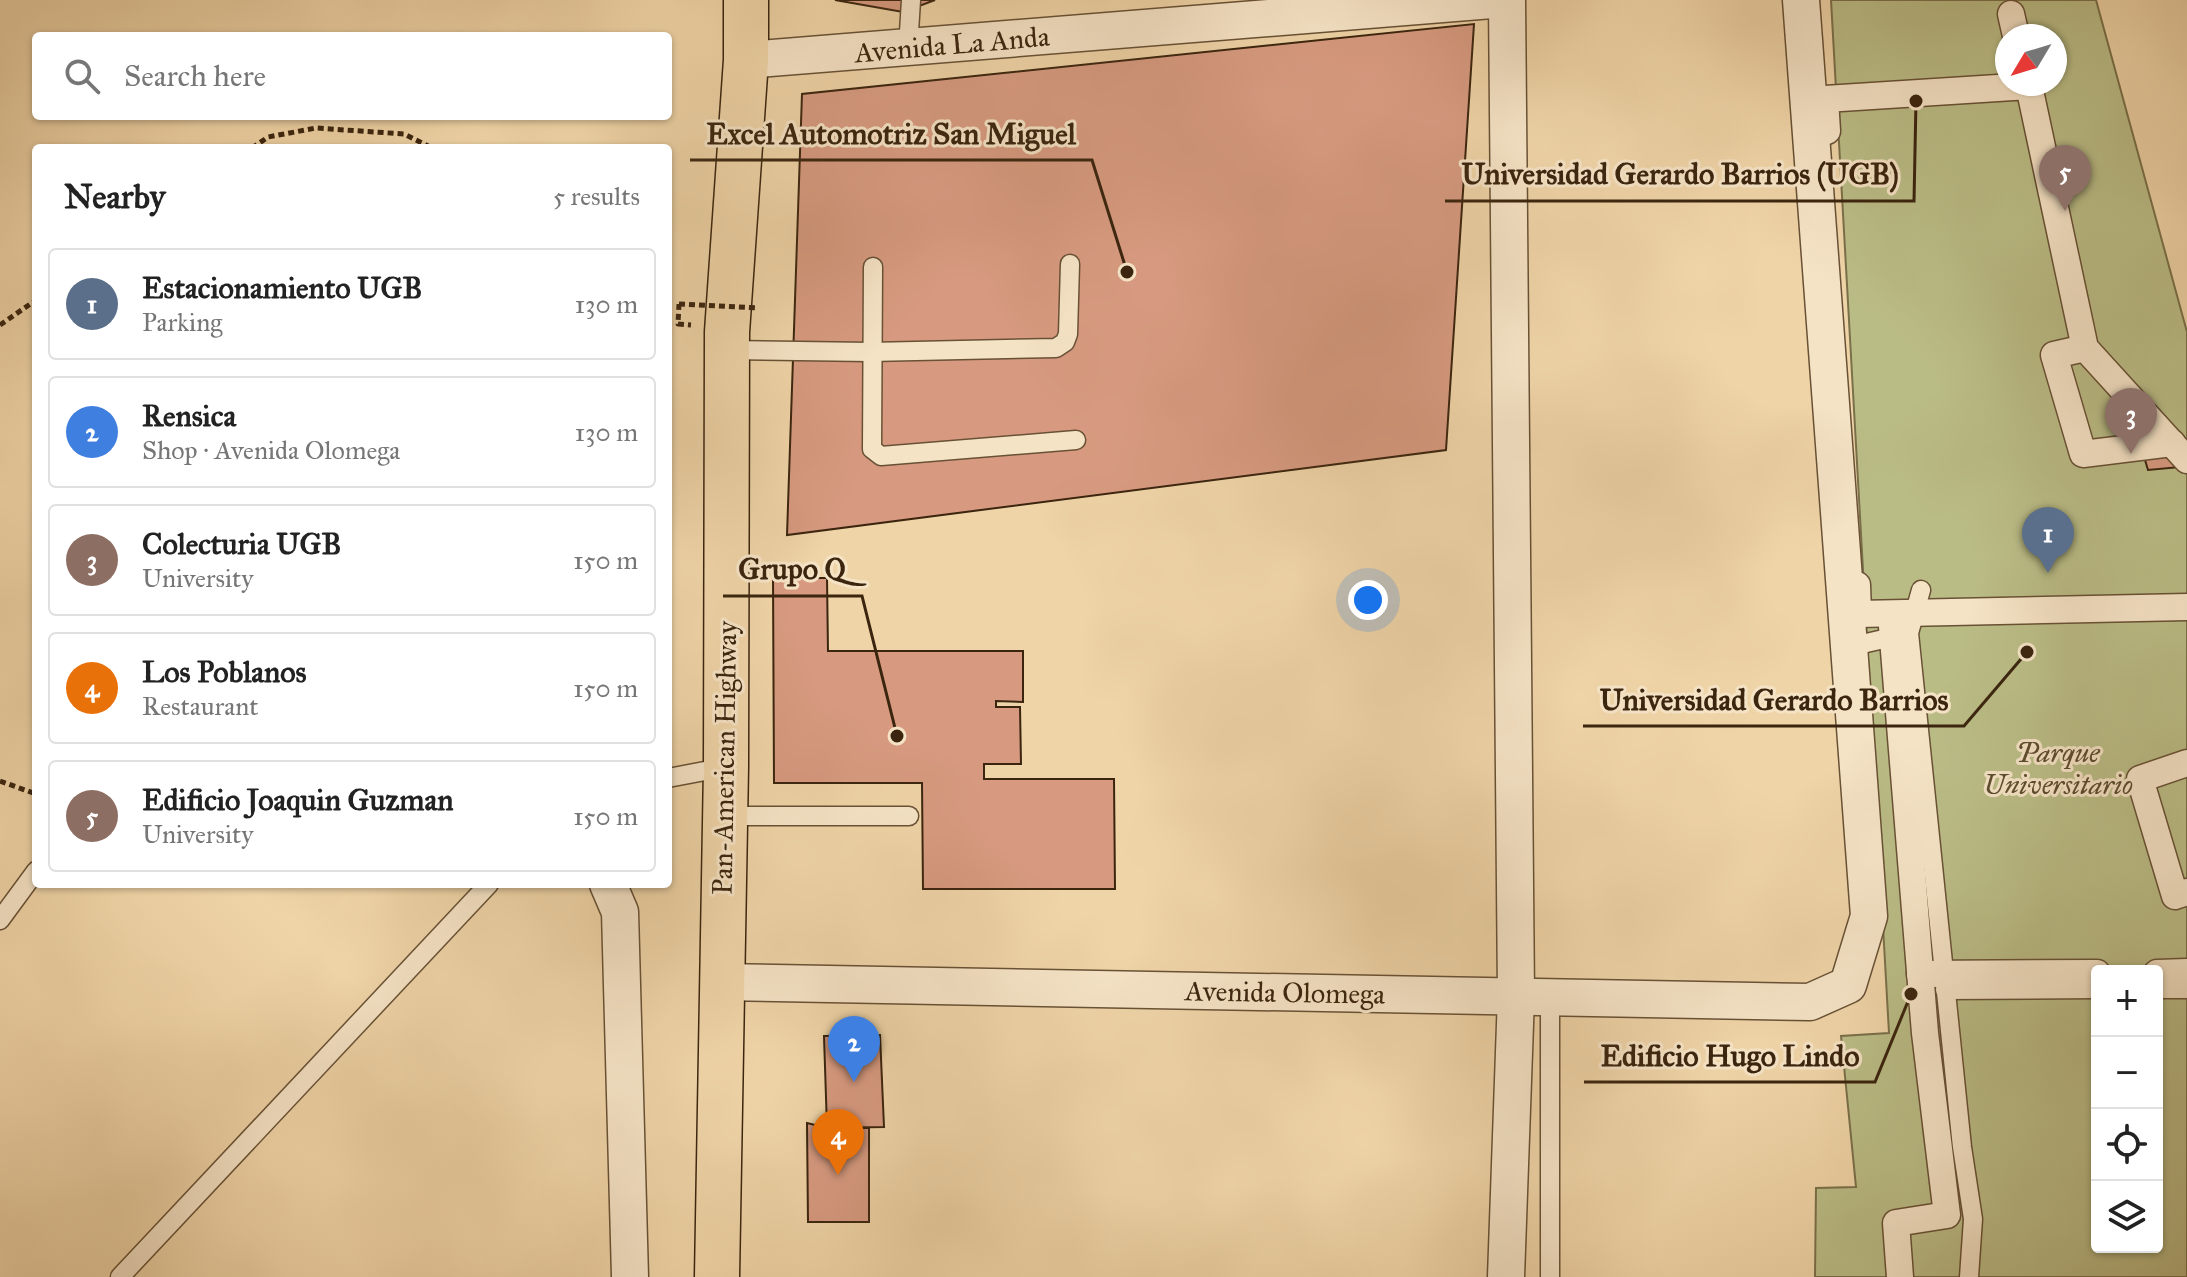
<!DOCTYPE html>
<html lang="en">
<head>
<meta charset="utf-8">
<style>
	body { margin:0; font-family:"IM FELL Great Primer",serif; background:#f2f2f2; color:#222 }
	.controls { position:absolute; right:24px; bottom:24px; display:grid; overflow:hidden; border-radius:8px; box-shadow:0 2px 6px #0004 }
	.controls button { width:72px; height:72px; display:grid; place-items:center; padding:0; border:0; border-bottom:2px solid #e0e0e0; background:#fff; color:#222; font:40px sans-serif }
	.compass { position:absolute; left:1995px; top:24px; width:72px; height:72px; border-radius:50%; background:#fff; box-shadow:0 2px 6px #0004; rotate:232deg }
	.you { position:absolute; left:1368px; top:600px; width:28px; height:28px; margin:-20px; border:6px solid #fff; border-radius:50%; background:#1a73e8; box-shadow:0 0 0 12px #1a73e833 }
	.badge { display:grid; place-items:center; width:52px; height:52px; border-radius:50%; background:#8f2418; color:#fff; font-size:26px; font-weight:700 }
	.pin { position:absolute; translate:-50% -66px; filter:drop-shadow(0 2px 4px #0008) }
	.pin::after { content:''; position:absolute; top:42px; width:28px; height:24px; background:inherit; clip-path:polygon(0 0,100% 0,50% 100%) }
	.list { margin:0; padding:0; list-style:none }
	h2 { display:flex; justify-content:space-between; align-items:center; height:104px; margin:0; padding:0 32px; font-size:34px }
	h2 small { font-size:26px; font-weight:400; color:#767676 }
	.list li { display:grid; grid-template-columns:52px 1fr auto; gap:24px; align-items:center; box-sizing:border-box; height:112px; margin:0 16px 16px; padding:0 16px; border:2px solid #e0e0e0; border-radius:8px }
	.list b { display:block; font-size:30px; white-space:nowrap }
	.list p { margin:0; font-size:26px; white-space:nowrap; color:#767676 }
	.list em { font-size:26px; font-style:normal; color:#767676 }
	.icon { flex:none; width:44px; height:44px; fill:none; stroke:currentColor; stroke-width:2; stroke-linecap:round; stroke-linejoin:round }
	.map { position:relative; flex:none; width:2187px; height:1277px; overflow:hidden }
	.search { position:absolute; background:#fff; box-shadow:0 2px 6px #0004; left:32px; top:32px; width:640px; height:88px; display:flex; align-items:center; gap:20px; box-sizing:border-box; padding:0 28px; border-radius:8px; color:#767676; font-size:30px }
	.panel { position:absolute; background:#fff; box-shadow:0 2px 6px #0004; left:32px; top:144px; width:640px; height:744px; border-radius:8px }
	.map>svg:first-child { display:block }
</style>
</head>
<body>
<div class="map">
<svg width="2187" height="1277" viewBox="0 0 2187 1277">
	<rect width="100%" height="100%" fill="#efd4a7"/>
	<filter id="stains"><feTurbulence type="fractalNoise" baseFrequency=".0025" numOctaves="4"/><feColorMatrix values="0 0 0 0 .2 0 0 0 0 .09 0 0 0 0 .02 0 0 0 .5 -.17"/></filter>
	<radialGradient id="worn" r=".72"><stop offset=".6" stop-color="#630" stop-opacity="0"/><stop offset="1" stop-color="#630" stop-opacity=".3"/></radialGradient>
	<path fill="#babc86" stroke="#7a704a" stroke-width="2" fill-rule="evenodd" d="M1831,0H2096L2187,332V1277H1815L1816,1188L1856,1187L1841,1036L1889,1033ZM2007,36H2055V84H2007ZM2097,971H2157V1247H2097Z"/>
	<g fill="#d79a80" stroke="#3b250f" stroke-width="2">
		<polygon points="835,0 935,0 903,12"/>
		<polygon points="1474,24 1446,450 787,535 802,94"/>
		<polygon points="2172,448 2181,467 2148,470 2142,450"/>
		<polygon points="773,578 827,578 828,651 1023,651 1023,702 996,701 996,707 1020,707 1021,764 984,764 984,779 1114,779 1115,889 923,889 922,783 774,783"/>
		<polygon points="880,1035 884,1127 827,1128 824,1036"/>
		<polygon points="807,1123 827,1128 869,1128 869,1222 808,1222"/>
	</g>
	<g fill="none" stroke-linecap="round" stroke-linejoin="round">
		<g stroke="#685135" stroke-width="21">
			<g id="service">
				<polyline points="908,48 911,0"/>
				<polyline points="873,267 872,449 881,456 1076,440"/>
				<polyline points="727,350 870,352 1056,348 1065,342 1068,334 1070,264"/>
				<polyline points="1921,590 1909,633 1962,1147 1973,1219 1969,1277"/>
				<polyline points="1849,647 1901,635"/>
				<polyline points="668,778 726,767"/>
				<polyline points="724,816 909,816"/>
				<polyline points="0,920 36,871"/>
				<polyline points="2157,989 2187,989"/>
				<polyline points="1945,990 2097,989"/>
				<polyline points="120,1277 489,884"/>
				<polyline points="1550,1277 1550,996"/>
			</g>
		</g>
		<g stroke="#685135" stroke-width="29">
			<g id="pedestrian">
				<polyline points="2011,14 2016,36"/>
				<polyline points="1827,131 1825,99 2029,86 2085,348 2187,460"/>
				<polyline points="2085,348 2054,355 2083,454 2172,443"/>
				<polyline points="1857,585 1858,614 2187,607"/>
				<polyline points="1891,614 1925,1033 1947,1215 1896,1223 1900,1277"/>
				<polyline points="2187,763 2140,779 2175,896 2187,892"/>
				<polyline points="2157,973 2187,972"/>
				<polyline points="1920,974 2097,973"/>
			</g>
		</g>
		<g stroke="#685135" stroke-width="39">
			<g id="minor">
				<polyline points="746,60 1492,0"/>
				<polyline points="608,884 620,912 630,1277"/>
				<polyline points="720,982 1810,1002 1848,985 1869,916 1801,0"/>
				<polyline points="1506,1277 1516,996 1507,0"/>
			</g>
		</g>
		<g stroke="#3b250f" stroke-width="47">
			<polyline id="trunk" points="717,1277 726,767 727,332 746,60 746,0"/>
		</g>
		<g stroke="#3b250f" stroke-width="5" stroke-dasharray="6 4" stroke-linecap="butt">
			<polyline points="252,148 268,137 316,128 404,134 432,148"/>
			<polyline points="679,304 678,324 691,325"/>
			<polyline points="0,325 36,300"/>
			<polyline points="0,781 36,794"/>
		</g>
		<use href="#service" stroke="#f5e3c6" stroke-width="18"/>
		<use href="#pedestrian" stroke="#f5e3c6" stroke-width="26"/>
		<use href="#minor" stroke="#f5e3c6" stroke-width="36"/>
		<use href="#trunk" stroke="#efd4a7" stroke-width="44"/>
		<polyline stroke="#3b250f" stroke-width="5" stroke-dasharray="6 4" stroke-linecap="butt" points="679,304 758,308"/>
	</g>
	<g text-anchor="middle" stroke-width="6" stroke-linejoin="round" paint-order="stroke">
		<g font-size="28" fill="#3b250f" stroke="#f5e3c6">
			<text transform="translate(952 44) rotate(-5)" y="10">Avenida La Anda</text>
			<text transform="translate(724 758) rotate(-89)" y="10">Pan-American Highway</text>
			<text transform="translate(1285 992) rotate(1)" y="10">Avenida Olomega</text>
		</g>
		<g font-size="28" font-style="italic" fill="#5b4b2d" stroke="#f5e3c6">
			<text x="2058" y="762">Parque<tspan x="2058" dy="32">Universitario</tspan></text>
		</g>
	</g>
	<path fill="none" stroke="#3b250f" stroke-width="3" d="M1127 272L1092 160H690M1916 101L1914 201H1445M897 736L862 596H723M2027 652L1964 726H1583M1911 994L1875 1082H1584"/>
	<g fill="#3b250f" stroke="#f5e3c6" stroke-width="3">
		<circle cx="1127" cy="272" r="8"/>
		<circle cx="1916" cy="101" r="8"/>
		<circle cx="897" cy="736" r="8"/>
		<circle cx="2027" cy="652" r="8"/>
		<circle cx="1911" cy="994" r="8"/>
	</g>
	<g font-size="30" text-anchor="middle" font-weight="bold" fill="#3b250f" stroke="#f5e3c6" stroke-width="6" stroke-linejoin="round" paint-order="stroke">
		<text x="891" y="144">Excel Automotriz San Miguel</text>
		<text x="1680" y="184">Universidad Gerardo Barrios (UGB)</text>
		<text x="792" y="579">Grupo Q</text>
		<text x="1774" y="710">Universidad Gerardo Barrios</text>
		<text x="1730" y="1066">Edificio Hugo Lindo</text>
	</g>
	<rect width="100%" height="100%" filter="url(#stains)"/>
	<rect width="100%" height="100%" fill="url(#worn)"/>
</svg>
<div class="controls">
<button>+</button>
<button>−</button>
<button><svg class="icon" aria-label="locate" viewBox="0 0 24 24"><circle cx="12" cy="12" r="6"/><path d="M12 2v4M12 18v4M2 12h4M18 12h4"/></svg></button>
<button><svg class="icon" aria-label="layers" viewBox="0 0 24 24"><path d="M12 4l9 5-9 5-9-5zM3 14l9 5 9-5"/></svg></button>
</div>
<svg class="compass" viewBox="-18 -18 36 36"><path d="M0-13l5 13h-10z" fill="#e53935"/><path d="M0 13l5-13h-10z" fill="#767676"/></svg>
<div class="you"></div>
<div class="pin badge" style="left:2048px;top:573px;background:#5c6f8a">1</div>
<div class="pin badge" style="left:854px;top:1082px;background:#3f7fe0">2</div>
<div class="pin badge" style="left:2131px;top:454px;background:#8d6e63">3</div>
<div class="pin badge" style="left:838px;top:1175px;background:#e8710a">4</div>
<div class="pin badge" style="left:2065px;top:211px;background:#8d6e63">5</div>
<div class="search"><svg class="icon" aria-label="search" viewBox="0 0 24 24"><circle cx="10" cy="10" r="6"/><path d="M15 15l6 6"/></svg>Search here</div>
<section class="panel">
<h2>Nearby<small>5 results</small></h2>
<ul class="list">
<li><span class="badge" style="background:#5c6f8a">1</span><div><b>Estacionamiento UGB</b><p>Parking</p></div><em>130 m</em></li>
<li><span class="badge" style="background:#3f7fe0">2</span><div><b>Rensica</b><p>Shop · Avenida Olomega</p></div><em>130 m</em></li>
<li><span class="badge" style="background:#8d6e63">3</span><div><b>Colecturia UGB</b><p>University</p></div><em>150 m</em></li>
<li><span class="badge" style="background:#e8710a">4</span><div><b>Los Poblanos</b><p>Restaurant</p></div><em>150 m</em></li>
<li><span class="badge" style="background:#8d6e63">5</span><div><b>Edificio Joaquin Guzman</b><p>University</p></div><em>150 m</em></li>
</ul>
</section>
</div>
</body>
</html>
